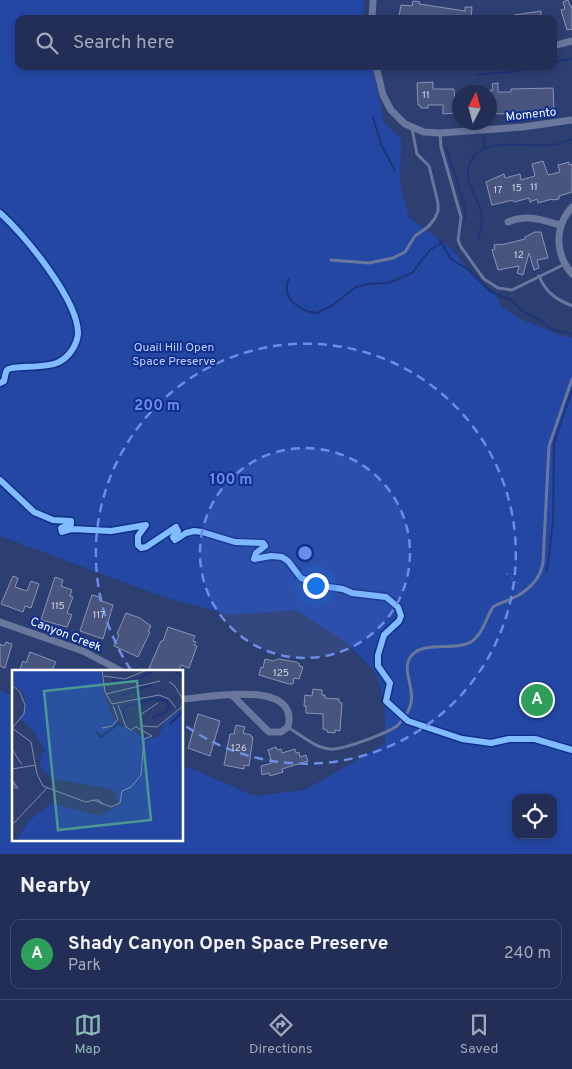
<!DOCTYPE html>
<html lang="en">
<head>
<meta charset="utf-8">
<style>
	body { margin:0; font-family:Overpass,sans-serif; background:#2e3a5f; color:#f1f3f6 }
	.controls { position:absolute; right:15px; bottom:15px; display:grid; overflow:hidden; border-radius:10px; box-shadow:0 2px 8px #0003 }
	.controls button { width:45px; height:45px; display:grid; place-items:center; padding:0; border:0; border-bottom:1px solid #3f4a6c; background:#222e55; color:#f1f3f6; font:25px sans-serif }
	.compass { position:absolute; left:452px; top:85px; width:45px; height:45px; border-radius:50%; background:#222e55; box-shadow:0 2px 8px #0003; rotate:6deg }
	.you { position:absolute; left:315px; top:585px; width:18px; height:18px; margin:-12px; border:4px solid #fff; border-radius:50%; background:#1a73e8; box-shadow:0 0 0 8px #1a73e833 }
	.badge { display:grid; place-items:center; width:32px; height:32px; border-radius:50%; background:#8bbbb9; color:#fff; font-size:16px; font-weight:700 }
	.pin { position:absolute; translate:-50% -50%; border:2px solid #fff; box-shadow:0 1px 5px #0006 }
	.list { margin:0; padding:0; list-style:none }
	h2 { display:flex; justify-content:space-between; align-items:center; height:65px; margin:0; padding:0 20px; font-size:21px }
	h2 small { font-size:16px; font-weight:400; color:#a2a8b9 }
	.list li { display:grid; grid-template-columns:32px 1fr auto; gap:15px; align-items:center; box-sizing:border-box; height:70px; margin:0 10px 10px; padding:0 10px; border:1px solid #3f4a6c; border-radius:10px }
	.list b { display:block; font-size:19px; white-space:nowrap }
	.list p { margin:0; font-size:16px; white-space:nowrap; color:#a2a8b9 }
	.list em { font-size:16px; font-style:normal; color:#a2a8b9 }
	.icon { flex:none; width:28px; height:28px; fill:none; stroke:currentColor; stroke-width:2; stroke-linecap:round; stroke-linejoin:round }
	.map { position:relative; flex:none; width:572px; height:854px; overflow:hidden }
	.search { position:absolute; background:#222e55; box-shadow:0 2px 8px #0003; left:15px; right:15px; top:15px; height:55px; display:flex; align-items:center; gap:12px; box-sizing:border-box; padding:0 18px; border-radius:10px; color:#a2a8b9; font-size:19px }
	.sheet { height:145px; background:#222e55 }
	nav { display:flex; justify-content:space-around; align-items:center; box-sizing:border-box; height:70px; border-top:1px solid #3f4a6c; background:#222e55; font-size:14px; color:#a2a8b9 }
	nav a { display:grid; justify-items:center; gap:2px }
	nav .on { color:#8bbbb9 }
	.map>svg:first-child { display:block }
</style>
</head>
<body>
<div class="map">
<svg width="572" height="854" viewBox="0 0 572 854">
	<rect width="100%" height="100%" fill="#2d3e71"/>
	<path fill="#2447a4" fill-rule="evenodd" d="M0,0H364L363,19H19V66H372L384,122L401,139L400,185L409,217L452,249L472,275L495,294L502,307L520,319L562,336L572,338V854H0V690L14,696V840H182L183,767L197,771L254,796L305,790L385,744V703L375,672L345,641L295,610L230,615L164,597L0,536ZM516,798H553V835H516Z"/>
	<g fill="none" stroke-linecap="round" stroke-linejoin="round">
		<g stroke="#1e3579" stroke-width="2">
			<polyline points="553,62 572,59"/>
			<polyline points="476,75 509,72 536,66"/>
			<polyline points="373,117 381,144 395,171"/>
			<polyline points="484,136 485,148"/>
			<path d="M445,147L447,149C451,166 468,206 465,221"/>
			<path d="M478,239C481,231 483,222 481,213C479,196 463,183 469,165C481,133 528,149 554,145C560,144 566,141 572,139"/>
			<path d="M289,279C280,297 300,312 317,313L333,305L356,287L368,284L388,283L412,273L430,250L440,244V240L451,259L469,270L491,292L511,300L521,310L540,320L553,330L572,334"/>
			<polyline points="546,572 548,565 553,521 554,443 572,390"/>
		</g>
	</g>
	<g fill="#48567f" stroke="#8993b3">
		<polygon points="568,0 570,6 572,6 572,29 567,30 561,10 565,9 563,2"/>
		<polygon points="413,1 420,2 419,4 465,11 465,7 472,7 471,18 456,17 456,19 403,19 403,17 399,16 401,5 412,6"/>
		<polygon points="541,11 541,19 514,19 514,15"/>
		<polygon points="433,82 433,89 454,89 456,113 443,114 443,105 428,105 428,108 421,108 420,105 418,105 417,83"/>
		<polygon points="498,83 498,92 511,92 511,89 553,88 554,109 551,110 552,113 490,114 490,90 493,90 492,84"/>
		<polygon points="543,161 548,175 560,172 558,165 569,162 569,165 572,164 572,192 559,196 559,199 553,200 552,199 538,203 537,199 530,202 529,198 514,202 513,200 492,205 486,182 504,174 505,178 520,174 521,180 535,176 532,164"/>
		<polygon points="535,232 541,232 548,258 537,260 539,268 534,270 529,253 523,275 517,273 519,266 498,270 492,250 495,249 494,245 500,244 501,245 525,239 525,237"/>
		<polygon points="13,576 18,578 15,587 27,591 31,581 39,584 31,608 25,606 23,612 1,604"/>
		<polygon points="55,577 63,580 61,586 72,590 70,596 73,597 67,613 72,615 67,627 41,620"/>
		<polygon points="92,595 100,597 99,600 113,605 103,639 80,631"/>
		<polygon points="126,613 140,618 151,626 148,631 150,632 138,657 114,646 119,635 117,634"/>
		<polygon points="168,627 195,636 193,641 196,642 194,645 197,646 189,668 181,665 178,672 159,672 149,668 161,641 163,641"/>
		<polygon points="6,642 12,644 5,668 0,666 0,644 4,646"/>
		<polygon points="30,652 56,662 51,672 19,672 23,661 26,663"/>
		<polygon points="265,659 274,661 275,660 279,659 296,662 300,664 299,666 303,667 299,679 294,678 293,684 289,684 259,675 261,667 263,668"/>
		<polygon points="313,689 322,690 322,695 325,695 325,698 339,699 339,702 342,703 340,731 335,730 335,733 327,732 327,730 323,729 323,714 306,713 306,706 304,706 305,695 312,696"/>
		<polygon points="198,714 220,721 210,756 188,748"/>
		<polygon points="236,725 245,727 243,733 251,735 251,737 253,737 249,766 244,765 244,769 224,765 230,734 234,734"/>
		<polygon points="276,747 277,750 281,749 282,753 295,749 296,753 299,752 300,757 306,755 308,761 282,769 283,772 270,776 269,773 262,775 261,766 272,763 268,750"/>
	</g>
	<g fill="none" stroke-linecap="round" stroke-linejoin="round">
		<polyline stroke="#69779d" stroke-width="1" stroke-dasharray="2.5 4" stroke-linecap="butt" points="506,573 521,586"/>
		<g stroke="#69779d" stroke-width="3">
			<polyline points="440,134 441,147 461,217 458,240 461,247 484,279 498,288 512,290 565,264"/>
			<polyline points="331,260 369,263 393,258 405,252 415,236 429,226 435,218 438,211 438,203 429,166 417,154 412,129"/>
			<path d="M539,276C546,293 556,299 572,306"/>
			<path d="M289,728C301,735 314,747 329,749C341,751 387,733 397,726C403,720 409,712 411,703C415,687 400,669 412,655C424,641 455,651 471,642C483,634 486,618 493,607C499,603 505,602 511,599C527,592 541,579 543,562L549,446L572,379"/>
		</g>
		<g stroke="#69779d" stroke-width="7">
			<polyline points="372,19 373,0"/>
			<polyline points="553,46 572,41"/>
			<polyline points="376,66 383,95 391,110 405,124 424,132 440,133 523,127 572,120"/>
			<path d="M572,207C554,227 555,254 572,274"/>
			<path d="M508,222C527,214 542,220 560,225"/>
			<polyline points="0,622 83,651 123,672"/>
			<path d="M182,699C207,698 300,678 288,727L281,732H269L232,695"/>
		</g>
		<g stroke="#11308d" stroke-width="9">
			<g id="cycleway">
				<path d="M0,213C24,234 79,301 78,334C77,345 69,357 59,362C47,369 12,365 7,370C5,373 5,378 4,381L0,383"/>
				<polyline points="0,480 34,512 53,520 71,521 71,524 61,528 62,532 72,529 111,531 146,525 138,536 138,545 141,548 146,547 176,527 178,531 173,537 175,540 186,533 194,531 202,532 235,542 263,543 265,546 256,553 254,559 271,556 282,557 288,561 301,578 321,586 343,589 352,593 386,597 398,607 401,616 399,621 384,635 378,655 378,666 390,683 386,701 408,721 462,739 491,743 509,739 535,739 572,750"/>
			</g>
		</g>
		<use href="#cycleway" stroke="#80bcff" stroke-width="6"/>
	</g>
	<circle cx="305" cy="553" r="105" fill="#6c8ce6" fill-opacity=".12"/>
	<g fill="none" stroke="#6c8ce6" stroke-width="2.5" stroke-dasharray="9 6">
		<circle cx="305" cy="553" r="105"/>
		<path d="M131 670A210 210 0 1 1 183 724"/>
	</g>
	<g text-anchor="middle" stroke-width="4" stroke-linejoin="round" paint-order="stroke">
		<g font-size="10" fill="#d1d5df">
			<text x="426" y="98">11</text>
			<text x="534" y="190">11</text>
			<text x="517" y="191">15</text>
			<text x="498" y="193">17</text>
			<text x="519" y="258">12</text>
			<text x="58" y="609">115</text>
			<text x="99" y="618">117</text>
			<text x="281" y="676">125</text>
			<text x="239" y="751">126</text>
		</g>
		<g font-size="12" fill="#fff" stroke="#11308d">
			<text transform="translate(531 114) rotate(-6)" y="4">Momento</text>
			<text transform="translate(66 634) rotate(21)" y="4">Canyon Creek</text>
		</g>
		<g font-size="12" fill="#c0d0fd" stroke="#11308d">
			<text x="174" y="351">Quail Hill Open<tspan x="174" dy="14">Space Preserve</tspan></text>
		</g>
	</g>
	<g transform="translate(12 670)">
		<rect width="171" height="171" fill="#2d3e71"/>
		<path d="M0,0H89L92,24L102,49L129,66L142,68L147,65L153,52L171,38V171H4L17,151L40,133L87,146L107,135L104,124L99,119L40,108L28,97L29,85L33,81L22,61L9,49L14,31L9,20L0,14Z" fill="#2447a4"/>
		<path fill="none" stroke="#1e3579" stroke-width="2.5" d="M100,11H121L143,0L163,1L172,8M110,25L139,15M114,52L111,41L113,37L140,29L153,30L157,35L154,42L141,48M158,54L172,40M84,62L89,67L107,53L112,57"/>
		<path fill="none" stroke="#818baa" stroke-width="1" d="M90,0L93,22L100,34L147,25L157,29L164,38M92,6L113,9L135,0M157,12L162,15L172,31M0,15L8,22L13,35L12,44L0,58M94,24L148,11M146,33L128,45L130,56L145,57L172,35M106,35L114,57L119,60L125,56M0,58L19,72L25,104L31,116L71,131L73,132L83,130H87L91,134L81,130M90,58L100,56L106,49L101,36M0,79L10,95M0,99L24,95M0,110L6,118H3L1,111M91,134L99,137L108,133L110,121L119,117L129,105L132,69L140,66L124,57M0,155L35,118"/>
		<path fill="#4b9892" fill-opacity="0.15" stroke="#4b9892" stroke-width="2.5" d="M125,11L139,150L46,160L32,21Z"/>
		<rect width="171" height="171" fill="none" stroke="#fff" stroke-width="2.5"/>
	</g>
	<circle cx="305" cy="553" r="8" fill="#6c8ce6" stroke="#11308d" stroke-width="2.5"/>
	<g font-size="15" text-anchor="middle" font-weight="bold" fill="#6c8ce6" stroke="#11308d" stroke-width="4" stroke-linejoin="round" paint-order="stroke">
		<text x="157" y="410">200 m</text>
		<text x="231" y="484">100 m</text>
	</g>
</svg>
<div class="controls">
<button><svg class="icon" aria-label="locate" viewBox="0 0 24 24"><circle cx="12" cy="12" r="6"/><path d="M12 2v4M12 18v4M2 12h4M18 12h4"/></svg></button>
</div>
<svg class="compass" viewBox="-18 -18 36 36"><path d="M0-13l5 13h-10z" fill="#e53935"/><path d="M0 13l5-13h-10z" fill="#a2a8b9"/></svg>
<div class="you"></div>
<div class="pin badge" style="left:537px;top:700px;background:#2e9e5b">A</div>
<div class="search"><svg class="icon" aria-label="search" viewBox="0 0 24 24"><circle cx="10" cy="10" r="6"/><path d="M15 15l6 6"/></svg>Search here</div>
</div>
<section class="sheet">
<h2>Nearby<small></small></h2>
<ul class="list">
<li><span class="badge" style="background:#2e9e5b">A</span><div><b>Shady Canyon Open Space Preserve</b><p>Park</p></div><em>240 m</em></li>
</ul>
</section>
<nav>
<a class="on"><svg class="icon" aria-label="map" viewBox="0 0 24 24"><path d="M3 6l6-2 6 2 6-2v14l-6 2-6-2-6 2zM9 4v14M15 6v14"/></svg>Map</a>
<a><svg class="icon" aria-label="directions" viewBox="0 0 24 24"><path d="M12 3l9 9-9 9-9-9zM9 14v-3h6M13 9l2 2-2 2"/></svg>Directions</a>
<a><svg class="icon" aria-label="saved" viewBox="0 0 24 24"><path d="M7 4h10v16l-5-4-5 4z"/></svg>Saved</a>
</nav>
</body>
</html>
